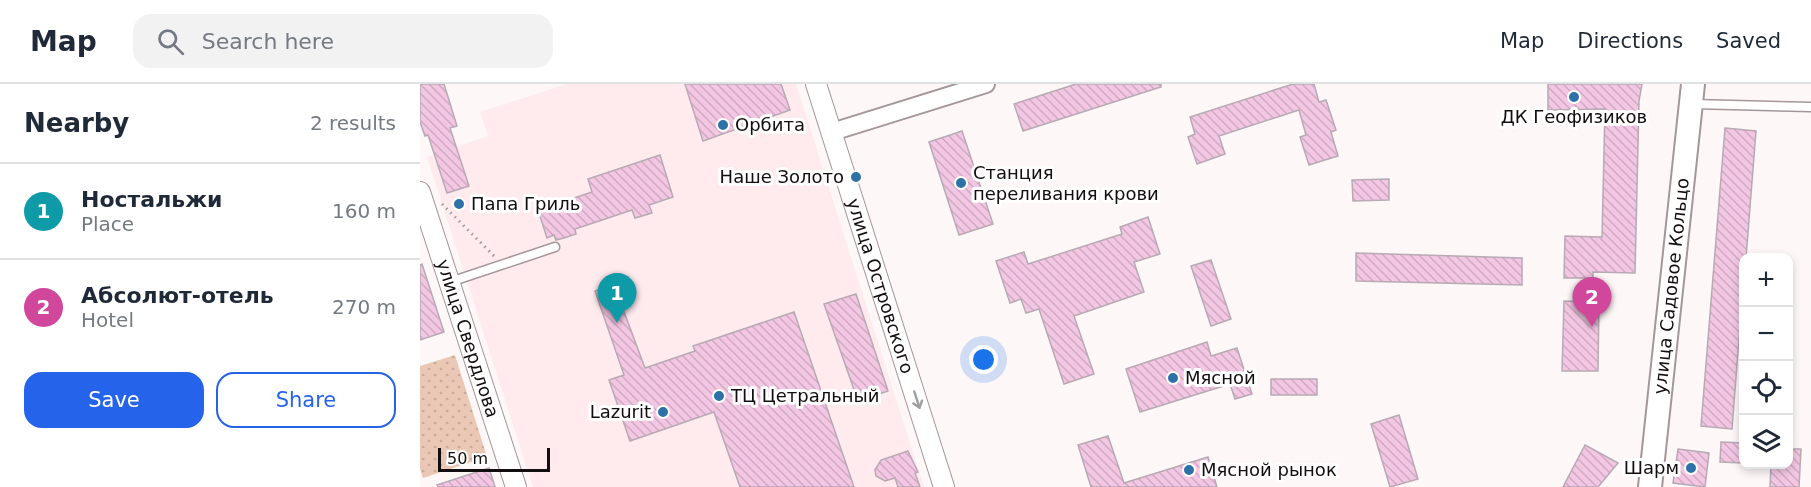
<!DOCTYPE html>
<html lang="en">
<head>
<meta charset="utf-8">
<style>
	body { margin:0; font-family:"DejaVu Sans",sans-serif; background:#f2f2f3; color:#1f2937 }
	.controls { position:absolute; right:18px; bottom:18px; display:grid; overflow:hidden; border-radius:12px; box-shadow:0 3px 9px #0003 }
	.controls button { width:54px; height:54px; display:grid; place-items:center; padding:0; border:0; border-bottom:2px solid #e0e1e3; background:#fff; color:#1f2937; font:30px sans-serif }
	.scale { position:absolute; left:18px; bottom:15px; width:112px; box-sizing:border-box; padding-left:6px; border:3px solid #120d0e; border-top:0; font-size:16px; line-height:21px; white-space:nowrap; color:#120d0e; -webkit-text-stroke:4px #fff; paint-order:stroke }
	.you { position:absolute; left:564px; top:276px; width:21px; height:21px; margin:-15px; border:4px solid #fff; border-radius:50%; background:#1a73e8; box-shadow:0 0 0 9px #1a73e833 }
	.badge { display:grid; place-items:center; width:39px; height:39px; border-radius:50%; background:#2563eb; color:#fff; font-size:20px; font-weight:700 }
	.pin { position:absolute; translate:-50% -50px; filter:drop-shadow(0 2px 3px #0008) }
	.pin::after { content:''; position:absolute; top:32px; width:21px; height:18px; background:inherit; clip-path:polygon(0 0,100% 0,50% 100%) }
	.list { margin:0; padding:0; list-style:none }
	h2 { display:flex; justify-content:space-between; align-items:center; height:78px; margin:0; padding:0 24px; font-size:26px }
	h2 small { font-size:20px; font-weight:400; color:#747a83 }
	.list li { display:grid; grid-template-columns:39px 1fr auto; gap:18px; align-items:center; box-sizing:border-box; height:96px; padding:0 24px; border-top:2px solid #e0e1e3 }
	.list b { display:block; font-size:22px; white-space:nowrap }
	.list p { margin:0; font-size:20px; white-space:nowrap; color:#747a83 }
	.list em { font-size:20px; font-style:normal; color:#747a83 }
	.actions { display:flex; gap:12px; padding:18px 24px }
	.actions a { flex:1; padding:14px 0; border:2px solid #2563eb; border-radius:18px; text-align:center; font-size:21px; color:#2563eb }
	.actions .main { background:#2563eb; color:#fff }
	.icon { flex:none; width:33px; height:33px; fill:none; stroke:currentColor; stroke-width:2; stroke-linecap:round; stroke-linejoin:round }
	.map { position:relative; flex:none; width:1391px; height:403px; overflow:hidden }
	header { display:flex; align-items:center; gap:36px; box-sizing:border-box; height:84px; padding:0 30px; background:#fff; border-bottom:2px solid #e0e1e3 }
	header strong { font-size:28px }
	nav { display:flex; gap:33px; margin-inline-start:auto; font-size:21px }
	.search { width:420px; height:54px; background:#f2f2f3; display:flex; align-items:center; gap:15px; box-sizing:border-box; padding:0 21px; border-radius:18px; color:#747a83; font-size:22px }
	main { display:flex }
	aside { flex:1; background:#fff }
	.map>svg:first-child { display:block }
</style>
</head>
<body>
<header>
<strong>Map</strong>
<div class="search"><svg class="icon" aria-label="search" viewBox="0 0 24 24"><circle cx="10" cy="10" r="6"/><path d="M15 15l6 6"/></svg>Search here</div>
<nav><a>Map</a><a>Directions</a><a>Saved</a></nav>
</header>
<main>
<aside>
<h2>Nearby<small>2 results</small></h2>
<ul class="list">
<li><span class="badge" style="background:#0f9aa8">1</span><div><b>Ностальжи</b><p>Place</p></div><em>160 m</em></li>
<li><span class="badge" style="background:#d1479c">2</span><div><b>Абсолют-отель</b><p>Hotel</p></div><em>270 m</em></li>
</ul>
<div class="actions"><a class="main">Save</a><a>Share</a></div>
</aside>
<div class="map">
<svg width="1391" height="403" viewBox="0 0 1391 403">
	<defs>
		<pattern id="grass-dots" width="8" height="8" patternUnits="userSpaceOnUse" patternTransform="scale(1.5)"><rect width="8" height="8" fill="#eac8b5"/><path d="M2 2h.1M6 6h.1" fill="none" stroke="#c8ab9a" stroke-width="1.8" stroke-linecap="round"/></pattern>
		<pattern id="building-back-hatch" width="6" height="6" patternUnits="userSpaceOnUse" patternTransform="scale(1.5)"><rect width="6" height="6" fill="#f3c7e3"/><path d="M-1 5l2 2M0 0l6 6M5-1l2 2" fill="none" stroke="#cfaac2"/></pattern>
	</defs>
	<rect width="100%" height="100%" fill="#fef7f8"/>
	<polygon fill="#ffeaee" points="146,0 376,0 504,403 113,403 7,73 68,52 60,28"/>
	<polygon fill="url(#grass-dots)" points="35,271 67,373 3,394 0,385 0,282"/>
	<g fill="url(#building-back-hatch)" stroke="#b7aab3" stroke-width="1.5">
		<polygon points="0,0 24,0 37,42 30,44 49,102 27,109 8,51 5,52 0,38"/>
		<polygon points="265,0 361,0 370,26 283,57"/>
		<polygon points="656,0 741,0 741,3 603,47 594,20"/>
		<polygon points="873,0 894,0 899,18 906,16 916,46 911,48 918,72 889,81 880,53 886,51 879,26 799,52 805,70 777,80 768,53 775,50 770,33"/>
		<polygon points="1128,0 1222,0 1219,17 1215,189 1173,188 1173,194 1144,194 1145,152 1182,153 1185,25 1128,26"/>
		<polygon points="1305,44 1336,47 1326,174 1323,174 1323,203 1312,345 1281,342"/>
		<polygon points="542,47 573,140 539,151 509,58"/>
		<polygon points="240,71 253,113 229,121 232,129 215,134 212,126 155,145 156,150 144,154 136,156 134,151 127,154 118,126 172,108 168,95"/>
		<polygon points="969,95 969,116 933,117 932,96"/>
		<polygon points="728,133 740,170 714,178 724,208 654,232 674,290 644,300 619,225 606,229 601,215 590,219 576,177 604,168 608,180 702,150 700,143"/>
		<polygon points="936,169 1102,174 1102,201 936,197"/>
		<polygon points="791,176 811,235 791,242 771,182"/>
		<polygon points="2,180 24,248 0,256 0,181"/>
		<polygon points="194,201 225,284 275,267 273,262 374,228 434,403 320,403 294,328 210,357 189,296 204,291 175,207"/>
		<polygon points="436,210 468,307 438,317 404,220"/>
		<polygon points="1144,217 1179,218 1178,287 1142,287"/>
		<polygon points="787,258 791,272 817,264 832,310 815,315 810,300 720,328 706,285"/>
		<rect x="851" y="295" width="46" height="16"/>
		<polygon points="979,331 998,395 970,403 951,340"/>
		<polygon points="688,352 704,399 788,373 797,403 671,403 658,361"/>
		<polygon points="1301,358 1323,359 1323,379 1300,378"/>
		<polygon points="1165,361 1198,379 1178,403 1143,403"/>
		<polygon points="1258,365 1289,369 1285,403 1253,399"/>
		<polygon points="1368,365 1381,365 1379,403 1350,403 1351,381 1368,381"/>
		<polygon points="488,367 498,388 495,389 500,403 478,403 475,394 465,397 456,392 455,386 461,376"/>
		<polygon points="69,384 75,403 18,403 17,401"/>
	</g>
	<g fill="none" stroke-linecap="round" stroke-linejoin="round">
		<g stroke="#a59699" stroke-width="11">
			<g id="service">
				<polyline points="1273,20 1391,23"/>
				<polyline points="30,198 135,163"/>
			</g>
		</g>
		<g stroke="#a59699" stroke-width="20">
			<polyline id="minor" points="412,48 566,0"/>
		</g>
		<g stroke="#a59699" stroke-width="22">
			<g id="tertiary">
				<path id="s1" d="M396,0L524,403"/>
				<path id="s2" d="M0,108L96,403"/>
			</g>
		</g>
		<g stroke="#a59699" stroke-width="26">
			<g id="secondary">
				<path id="s3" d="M1230,403L1273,0"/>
			</g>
		</g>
		<polyline stroke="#9f999a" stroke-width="3" stroke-dasharray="1.5 4.5" stroke-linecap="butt" points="22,120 75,173"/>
		<use href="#service" stroke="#fff" stroke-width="8"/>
		<use href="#minor" stroke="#fff" stroke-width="16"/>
		<use href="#tertiary" stroke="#fff" stroke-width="20"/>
		<use href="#secondary" stroke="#fff" stroke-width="22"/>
	</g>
	<defs><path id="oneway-shaft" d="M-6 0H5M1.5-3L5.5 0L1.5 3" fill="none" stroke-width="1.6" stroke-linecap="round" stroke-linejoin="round" transform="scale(1.5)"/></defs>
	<use stroke="#a09e9f" href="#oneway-shaft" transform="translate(497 316) rotate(72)"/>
	<g fill="#2d71a6" stroke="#fff" stroke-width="2">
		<circle cx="1154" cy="13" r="6"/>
		<circle cx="303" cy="41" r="6"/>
		<circle cx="436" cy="93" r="6"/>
		<circle cx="541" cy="99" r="6"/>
		<circle cx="39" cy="120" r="6"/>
		<circle cx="753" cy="294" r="6"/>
		<circle cx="299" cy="312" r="6"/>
		<circle cx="243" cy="328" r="6"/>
		<circle cx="1271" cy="384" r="6"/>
		<circle cx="769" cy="386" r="6"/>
	</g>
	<g text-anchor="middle" stroke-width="6" stroke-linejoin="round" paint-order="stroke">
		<g font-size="18" fill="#120d0e" stroke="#fff" text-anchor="start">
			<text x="1154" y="39" text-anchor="middle">ДК Геофизиков</text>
			<text x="315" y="47">Орбита</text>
			<text x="553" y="95">Станция<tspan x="553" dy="21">переливания крови</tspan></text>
			<text x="424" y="99" text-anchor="end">Наше Золото</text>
			<text x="51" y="126">Папа Гриль</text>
			<text x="765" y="300">Мясной</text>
			<text x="311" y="318">ТЦ Цетральный</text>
			<text x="231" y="334" text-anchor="end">Lazurit</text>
			<text x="1259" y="390" text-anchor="end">Шарм</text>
			<text x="781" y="392">Мясной рынок</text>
		</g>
		<g font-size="18" fill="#120d0e" stroke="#fff">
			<text dy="6" stroke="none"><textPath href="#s1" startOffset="212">улица Островского</textPath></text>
			<text dy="6" stroke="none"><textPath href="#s3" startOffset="202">улица Садовое Кольцо</textPath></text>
			<text dy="6" stroke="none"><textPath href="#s2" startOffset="154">улица Свердлова</textPath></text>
		</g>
	</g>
</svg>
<div class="controls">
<button>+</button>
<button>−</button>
<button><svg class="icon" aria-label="locate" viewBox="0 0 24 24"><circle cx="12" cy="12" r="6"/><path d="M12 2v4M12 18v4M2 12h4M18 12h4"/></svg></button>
<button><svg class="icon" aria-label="layers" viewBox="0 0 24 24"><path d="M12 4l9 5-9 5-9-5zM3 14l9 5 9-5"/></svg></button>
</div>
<div class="scale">50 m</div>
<div class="you"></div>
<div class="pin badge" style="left:197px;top:239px;background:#0f9aa8">1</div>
<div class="pin badge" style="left:1172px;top:243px;background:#d1479c">2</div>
</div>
</main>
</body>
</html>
